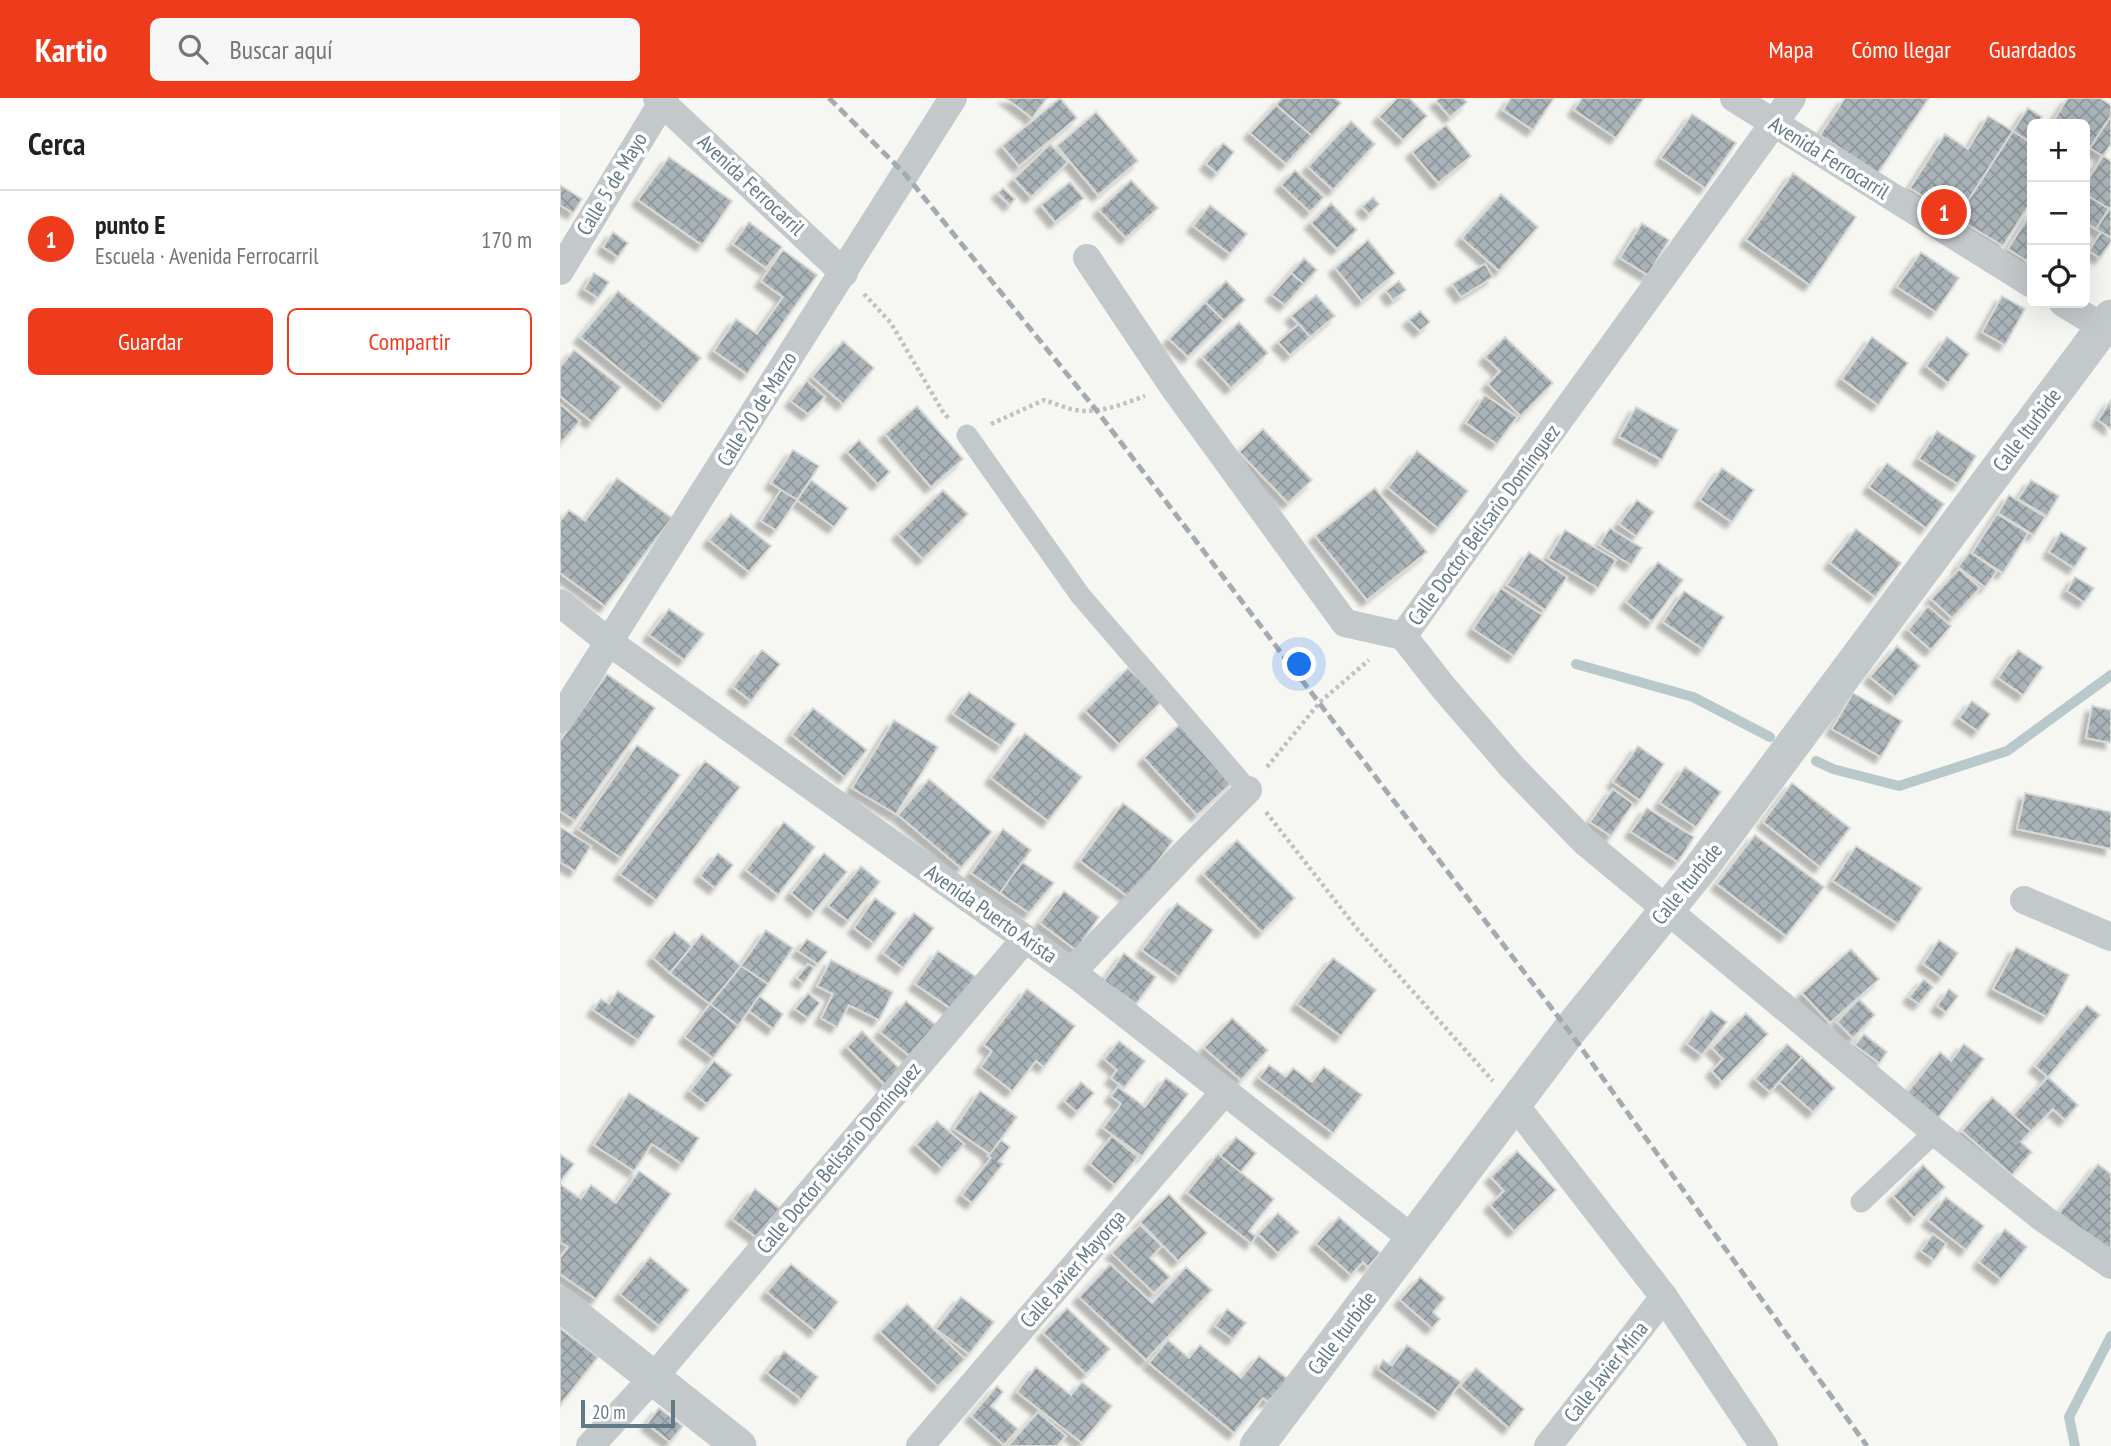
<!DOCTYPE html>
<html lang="es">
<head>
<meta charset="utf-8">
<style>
	body { margin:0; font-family:"PT Sans Narrow",sans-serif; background:#f6f6f6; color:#202124 }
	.controls { position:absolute; right:21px; top:21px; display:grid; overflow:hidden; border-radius:10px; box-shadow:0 7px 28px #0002 }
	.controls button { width:63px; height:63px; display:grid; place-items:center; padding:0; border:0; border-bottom:2px solid #e0e0e0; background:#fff; color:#202124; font:35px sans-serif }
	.scale { position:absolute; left:21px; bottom:18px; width:94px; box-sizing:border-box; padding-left:7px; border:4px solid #637986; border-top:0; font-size:19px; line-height:24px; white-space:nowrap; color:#637986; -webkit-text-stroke:5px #fff; paint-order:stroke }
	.you { position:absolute; left:740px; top:567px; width:24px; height:24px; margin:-18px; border:5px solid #fff; border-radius:50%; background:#1a73e8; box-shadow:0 0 0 10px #1a73e833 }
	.badge { display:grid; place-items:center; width:46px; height:46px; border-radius:50%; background:#ee3b1b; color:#fff; font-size:23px; font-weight:700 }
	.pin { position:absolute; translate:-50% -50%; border:4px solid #fff; box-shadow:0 2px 7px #0006 }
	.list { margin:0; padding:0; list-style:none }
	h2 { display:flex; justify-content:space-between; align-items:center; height:91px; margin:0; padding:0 28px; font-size:30px }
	h2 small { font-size:23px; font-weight:400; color:#757577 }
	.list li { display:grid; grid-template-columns:46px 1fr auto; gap:21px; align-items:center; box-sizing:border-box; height:98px; padding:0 28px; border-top:2px solid #e0e0e0 }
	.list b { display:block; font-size:26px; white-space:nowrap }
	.list p { margin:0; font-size:23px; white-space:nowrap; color:#757577 }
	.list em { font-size:23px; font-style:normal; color:#757577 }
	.actions { display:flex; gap:14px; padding:21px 28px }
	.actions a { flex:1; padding:16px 0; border:2px solid #ee3b1b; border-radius:10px; text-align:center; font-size:24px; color:#ee3b1b }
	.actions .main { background:#ee3b1b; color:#fff }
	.icon { flex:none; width:38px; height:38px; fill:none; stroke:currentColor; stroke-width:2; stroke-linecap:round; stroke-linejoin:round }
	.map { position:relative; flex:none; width:1551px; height:1348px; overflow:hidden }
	header { display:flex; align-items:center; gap:42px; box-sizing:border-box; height:98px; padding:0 35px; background:#ee3b1b; color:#fff }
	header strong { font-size:33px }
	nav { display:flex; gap:38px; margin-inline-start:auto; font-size:24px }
	.search { width:490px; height:63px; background:#f6f6f6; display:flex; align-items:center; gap:18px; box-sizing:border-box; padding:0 24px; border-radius:10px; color:#757577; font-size:26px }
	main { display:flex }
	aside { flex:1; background:#fff }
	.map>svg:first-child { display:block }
</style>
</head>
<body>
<header>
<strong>Kartio</strong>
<div class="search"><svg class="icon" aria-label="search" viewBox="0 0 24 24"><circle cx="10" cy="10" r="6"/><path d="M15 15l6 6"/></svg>Buscar aquí</div>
<nav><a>Mapa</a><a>Cómo llegar</a><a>Guardados</a></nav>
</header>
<main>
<aside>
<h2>Cerca<small></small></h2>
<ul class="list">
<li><span class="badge">1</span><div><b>punto E</b><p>Escuela · Avenida Ferrocarril</p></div><em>170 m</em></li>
</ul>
<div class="actions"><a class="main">Guardar</a><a>Compartir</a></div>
</aside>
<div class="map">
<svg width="1551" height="1348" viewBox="0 0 1551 1348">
	<defs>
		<pattern id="building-cross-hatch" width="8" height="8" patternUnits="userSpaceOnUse" patternTransform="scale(1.75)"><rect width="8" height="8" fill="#aab4b8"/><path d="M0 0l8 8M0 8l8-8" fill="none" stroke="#8e979b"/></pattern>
		<filter id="shadow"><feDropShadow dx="-6" dy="6" stdDeviation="2" flood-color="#0004"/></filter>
	</defs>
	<rect width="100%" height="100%" fill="#f6f6f3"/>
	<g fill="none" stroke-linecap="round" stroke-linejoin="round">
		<g stroke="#b9c8cb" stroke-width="10">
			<polyline points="1016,566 1133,599 1210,639"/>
			<polyline points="1256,663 1273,671 1339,688 1447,653 1551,577"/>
			<polyline points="1515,1348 1509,1319 1551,1238"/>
		</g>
	</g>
	<g fill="url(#building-cross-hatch)" stroke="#d8d8d5" stroke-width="2" filter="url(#shadow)">
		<polygon points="446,0 487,0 472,20"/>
		<polygon points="500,0 517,20 459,68 442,48"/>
		<polygon points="722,0 775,0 781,5 752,38 716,7"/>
		<polygon points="837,0 849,0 867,18 843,42 819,19"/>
		<polygon points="880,0 903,0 907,4 890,19 876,3"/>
		<polygon points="951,0 994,0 973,32 943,12"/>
		<polygon points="1022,0 1084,0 1056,40 1014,12"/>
		<polygon points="1285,0 1369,0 1318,75 1260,37"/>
		<polygon points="1508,0 1540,0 1551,7 1551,18 1530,50 1525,46 1525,26 1492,25"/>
		<polygon points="716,7 752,38 726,66 690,35"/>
		<polygon points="1468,10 1482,19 1477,26 1472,26 1472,34 1467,42 1453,33"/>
		<polygon points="536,14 578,63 538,97 497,48"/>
		<polygon points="1132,16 1176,45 1145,90 1101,60"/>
		<polygon points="1428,18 1453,33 1397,120 1350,90 1385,36 1408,51"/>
		<polygon points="1551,18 1551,46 1543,58 1530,50"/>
		<polygon points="791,23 815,46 773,92 748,69"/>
		<polygon points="886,27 911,58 878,85 852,54"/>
		<polygon points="1453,33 1472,46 1472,102 1443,148 1397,120"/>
		<polygon points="663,45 674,54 657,75 646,66"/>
		<polygon points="490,46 508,64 471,99 454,81"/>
		<polygon points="1543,58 1551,63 1551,108 1549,111 1525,96 1525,87"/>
		<polygon points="109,59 172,103 142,147 78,102"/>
		<polygon points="735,72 764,99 750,114 721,87"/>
		<polygon points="1233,75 1296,119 1250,187 1186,142"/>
		<polygon points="571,82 598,110 566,140 539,112"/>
		<polygon points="510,84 524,100 495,124 481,107"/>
		<polygon points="0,87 22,101 13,115 0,107"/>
		<polygon points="443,90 455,101 450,107 438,95"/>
		<polygon points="941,96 978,129 939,173 902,140"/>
		<polygon points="1525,96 1549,111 1536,131 1525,124"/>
		<polygon points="813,99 819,106 809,116 802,109"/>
		<polygon points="771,105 797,132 777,151 751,125"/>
		<polygon points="650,107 687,136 670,156 633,128"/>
		<polygon points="1549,111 1551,113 1551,140 1536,131"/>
		<polygon points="1472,113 1472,166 1448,151"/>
		<polygon points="189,124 222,149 206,170 173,146"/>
		<polygon points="1082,125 1109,142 1088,177 1060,160"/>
		<polygon points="53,134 68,145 58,159 43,149"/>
		<polygon points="1541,134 1551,140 1551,144 1540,160 1529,153"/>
		<polygon points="808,142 835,175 802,203 775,170"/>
		<polygon points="223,152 257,177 187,276 154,253 176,221 197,236 223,199 201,183"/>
		<polygon points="1361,154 1399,180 1376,214 1337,189"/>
		<polygon points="744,160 757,172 744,186 731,175"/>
		<polygon points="925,166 933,179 901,199 892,186"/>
		<polygon points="34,175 49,184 38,200 24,191"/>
		<polygon points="731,175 744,186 725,207 712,197"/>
		<polygon points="666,183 685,202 664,223 645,204"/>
		<polygon points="839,183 846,192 833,202 826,193"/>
		<polygon points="58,193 141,260 103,306 20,239"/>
		<polygon points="756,197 775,218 750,239 731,218"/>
		<polygon points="1442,198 1465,211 1445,247 1422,234"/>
		<polygon points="645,204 664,223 628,259 609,241"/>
		<polygon points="860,213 870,224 860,233 849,222"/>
		<polygon points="679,224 708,255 671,290 642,259"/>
		<polygon points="739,226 750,239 730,257 718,244"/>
		<polygon points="945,239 993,285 961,318 928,286 940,273 925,259"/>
		<polygon points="1312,239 1348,265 1318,307 1282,281"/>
		<polygon points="1387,239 1409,256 1388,285 1366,268"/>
		<polygon points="283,243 314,270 283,306 252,279"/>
		<polygon points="14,252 61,289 32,324 0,298 0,269"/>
		<polygon points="247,283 265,299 248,316 231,303"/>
		<polygon points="925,297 957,319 937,346 906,325"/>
		<polygon points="1551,302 1551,331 1538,322"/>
		<polygon points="0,306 20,323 0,346"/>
		<polygon points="357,308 403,361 371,389 325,336"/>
		<polygon points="1076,309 1118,332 1102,362 1059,339"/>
		<polygon points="703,331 752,382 728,405 679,354"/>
		<polygon points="1377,333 1416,358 1398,386 1359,361"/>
		<polygon points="299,342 330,374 318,386 287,354"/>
		<polygon points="233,352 259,368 237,402 211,385"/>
		<polygon points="857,353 908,393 878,430 828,390"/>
		<polygon points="1327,365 1384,406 1366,430 1309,389"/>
		<polygon points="1162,370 1194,392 1172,424 1140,402"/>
		<polygon points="57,380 112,420 45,508 0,475 0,423 9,412 25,423"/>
		<polygon points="251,382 288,410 274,429 237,402"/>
		<polygon points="1471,382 1499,398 1487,418 1458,401"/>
		<polygon points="815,390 867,454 807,502 755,438"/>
		<polygon points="221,392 237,402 216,432 201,423"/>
		<polygon points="383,392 408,416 363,461 338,436"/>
		<polygon points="1449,397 1485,419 1474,437 1438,415"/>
		<polygon points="1077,402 1094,414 1076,438 1059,426"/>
		<polygon points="171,416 211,448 189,474 149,442"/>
		<polygon points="1437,416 1468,435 1443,475 1412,455"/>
		<polygon points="1050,430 1082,450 1071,467 1039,447"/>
		<polygon points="1296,431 1341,465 1315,499 1270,465"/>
		<polygon points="1005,432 1056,462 1038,490 988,460"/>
		<polygon points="1501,434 1527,450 1514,470 1489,454"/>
		<polygon points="969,454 1007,479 985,512 947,487"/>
		<polygon points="1410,454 1437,473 1425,489 1398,469"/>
		<polygon points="1098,464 1123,482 1092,524 1066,504"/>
		<polygon points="1399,471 1420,490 1392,520 1371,501"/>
		<polygon points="1515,479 1534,490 1524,504 1507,493"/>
		<polygon points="941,490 982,517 954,558 913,531"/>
		<polygon points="1124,493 1164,519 1143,551 1103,524"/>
		<polygon points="1368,508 1391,528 1371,552 1348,532"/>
		<polygon points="109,511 144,536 124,562 89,537"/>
		<polygon points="1337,548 1360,568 1335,599 1310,579"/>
		<polygon points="202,552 220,566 191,603 173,589"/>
		<polygon points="1458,552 1483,569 1463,597 1438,580"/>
		<polygon points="568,570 602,603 559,646 525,613"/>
		<polygon points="47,576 95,610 15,723 0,713 0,643"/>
		<polygon points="409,594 456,626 441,648 393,616"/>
		<polygon points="1293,595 1342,623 1321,659 1272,631"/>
		<polygon points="1412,603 1430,616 1418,633 1399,620"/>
		<polygon points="1532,608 1551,612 1551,645 1526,640"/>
		<polygon points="253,610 307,652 285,679 232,637"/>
		<polygon points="334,622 378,649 336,716 292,690"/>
		<polygon points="620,626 674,683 637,717 584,660"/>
		<polygon points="465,635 522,679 488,723 431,680"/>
		<polygon points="77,647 120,677 61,760 18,731"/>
		<polygon points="1078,648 1104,666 1080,702 1053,684"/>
		<polygon points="145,663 180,689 96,802 60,776"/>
		<polygon points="1125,669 1161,694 1136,729 1100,705"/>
		<polygon points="369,681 432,734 401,770 338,717"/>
		<polygon points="1232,685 1290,730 1260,769 1203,724"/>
		<polygon points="1053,691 1073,706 1051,738 1030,724"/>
		<polygon points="1465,695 1551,714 1551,751 1457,731"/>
		<polygon points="563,705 613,743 570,800 520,763"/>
		<polygon points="1087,710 1134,739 1118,764 1071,734"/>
		<polygon points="224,724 255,749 218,797 186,772"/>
		<polygon points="0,729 31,748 15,773 0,764"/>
		<polygon points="443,731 471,752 440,795 411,775"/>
		<polygon points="1195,737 1264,789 1226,838 1157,786"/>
		<polygon points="677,742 735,800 702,834 643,776"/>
		<polygon points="1296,748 1362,790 1338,826 1273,783"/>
		<polygon points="158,755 173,767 155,790 140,778"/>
		<polygon points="264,755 287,774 254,814 231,795"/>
		<polygon points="462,764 494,785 469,815 440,795"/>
		<polygon points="301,768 320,784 288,823 268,808"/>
		<polygon points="504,793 539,819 516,852 480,825"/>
		<polygon points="315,800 336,815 314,845 294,830"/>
		<polygon points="617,805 653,832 619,879 582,852"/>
		<polygon points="354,815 374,830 343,870 323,855"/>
		<polygon points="206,832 233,850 208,886 181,868"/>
		<polygon points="114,834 132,848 110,875 93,860"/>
		<polygon points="142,836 181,868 150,906 110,875"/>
		<polygon points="247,841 267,854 258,866 238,853"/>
		<polygon points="1379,842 1398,855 1382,879 1363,866"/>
		<polygon points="1456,849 1509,877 1487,919 1433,891"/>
		<polygon points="1291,851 1319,881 1270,925 1242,895"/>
		<polygon points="378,853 422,883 399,916 355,886"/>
		<polygon points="564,855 596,879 576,906 544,883"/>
		<polygon points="773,860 816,892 781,938 737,906"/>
		<polygon points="271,862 333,894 319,922 289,907 277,929 261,920 273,896 257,888"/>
		<polygon points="248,866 254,870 244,885 237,880"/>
		<polygon points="181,868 208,886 178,928 150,906"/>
		<polygon points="1364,881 1373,889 1359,906 1349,899"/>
		<polygon points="467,891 515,928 484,969 476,963 452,993 421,969 432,953 424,947"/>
		<polygon points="1389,891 1398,898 1386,914 1377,908"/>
		<polygon points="58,893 95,918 78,942 33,912 41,901 49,906"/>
		<polygon points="248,895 260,905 248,920 235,911"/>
		<polygon points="199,898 223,916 213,931 189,913"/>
		<polygon points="1299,901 1315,917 1293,940 1277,924"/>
		<polygon points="346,903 381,931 356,963 320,934"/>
		<polygon points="150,906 178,928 153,960 125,939"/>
		<polygon points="1527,907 1540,917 1488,979 1475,968"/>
		<polygon points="1151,913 1167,924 1142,957 1127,946"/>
		<polygon points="1186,915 1208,936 1162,984 1152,973 1163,961 1152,950"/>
		<polygon points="672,920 708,952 681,982 644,950"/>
		<polygon points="302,933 347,978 332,994 287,949"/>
		<polygon points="1304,936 1327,954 1319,965 1295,947"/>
		<polygon points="559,943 585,963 564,990 551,980 557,972 544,961"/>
		<polygon points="1227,946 1242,959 1210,994 1195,981"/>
		<polygon points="1404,946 1424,961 1377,1021 1346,996 1380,954 1391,963"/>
		<polygon points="1242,959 1275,990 1253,1014 1219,984"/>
		<polygon points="154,963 172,977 147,1006 130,993"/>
		<polygon points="709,967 726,979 733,970 752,984 764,969 802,997 773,1035 699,980"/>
		<polygon points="1488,979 1518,1007 1505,1022 1493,1011 1471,1033 1453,1017"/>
		<polygon points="606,980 628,996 582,1058 543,1030 561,1006 551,998 558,989 585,1009"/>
		<polygon points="521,984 534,995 517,1014 504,1003"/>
		<polygon points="420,993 457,1019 430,1056 394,1031"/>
		<polygon points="69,995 139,1040 122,1066 92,1046 74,1073 34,1047"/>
		<polygon points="1432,999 1471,1033 1461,1044 1472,1054 1452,1077 1402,1033"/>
		<polygon points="377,1023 404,1046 382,1070 356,1047"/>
		<polygon points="552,1038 578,1059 555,1087 530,1066"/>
		<polygon points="676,1039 696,1055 680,1075 660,1058"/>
		<polygon points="441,1042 450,1049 439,1063 443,1066 412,1105 402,1097 431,1060 428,1058"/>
		<polygon points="957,1053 996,1092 954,1133 930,1107 944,1093 931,1079"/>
		<polygon points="0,1056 14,1066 0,1084"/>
		<polygon points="658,1056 714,1101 689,1133 696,1138 691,1145 627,1095"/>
		<polygon points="1538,1066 1551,1076 1551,1156 1499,1115"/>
		<polygon points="1363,1067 1385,1089 1354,1120 1333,1098"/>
		<polygon points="79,1073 111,1096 36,1201 0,1176 0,1160 8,1149 0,1144 0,1086 21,1101 31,1087 56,1105"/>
		<polygon points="195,1091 223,1113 200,1142 172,1121"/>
		<polygon points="609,1096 647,1135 618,1163 580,1124"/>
		<polygon points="1386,1099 1424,1128 1406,1152 1368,1122"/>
		<polygon points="718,1115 739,1134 718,1155 698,1136"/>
		<polygon points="779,1119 820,1155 808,1169 803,1164 791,1177 756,1146"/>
		<polygon points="580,1127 602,1148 590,1160 610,1179 594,1195 552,1155"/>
		<polygon points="1445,1131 1467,1149 1441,1181 1419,1164"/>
		<polygon points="1373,1136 1386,1146 1374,1162 1361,1153"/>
		<polygon points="90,1159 129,1192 99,1228 60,1196"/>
		<polygon points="231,1166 278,1204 255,1233 207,1194"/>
		<polygon points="550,1166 592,1205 626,1169 652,1192 586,1262 519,1199"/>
		<polygon points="860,1179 885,1200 873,1214 880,1221 872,1230 840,1202"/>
		<polygon points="401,1199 434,1224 409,1256 376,1231"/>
		<polygon points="347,1206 405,1261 378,1288 320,1234"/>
		<polygon points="507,1210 550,1251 526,1276 483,1235"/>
		<polygon points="667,1211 686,1225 673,1241 655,1228"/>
		<polygon points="0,1230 38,1259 0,1307"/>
		<polygon points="608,1242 629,1260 640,1247 681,1280 699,1258 728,1281 708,1304 703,1300 674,1335 589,1265"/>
		<polygon points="847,1247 901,1284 879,1314 818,1271 823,1262 832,1268"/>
		<polygon points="224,1253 258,1279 241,1301 207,1275"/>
		<polygon points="476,1269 511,1297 522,1284 552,1308 522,1345 457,1294"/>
		<polygon points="916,1270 964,1311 949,1330 900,1288"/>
		<polygon points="437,1288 443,1294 431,1308 458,1331 444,1347 411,1318"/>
		<polygon points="99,1310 123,1328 110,1344 87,1326"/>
		<polygon points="478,1314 506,1338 497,1348 448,1348"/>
	</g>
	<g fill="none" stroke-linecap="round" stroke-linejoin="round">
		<g stroke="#bfc1c3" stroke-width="4.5" stroke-dasharray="3.5 3.5" stroke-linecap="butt">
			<polyline points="304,196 331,225 383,314 389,321"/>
			<path d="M431,326L484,302C494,305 505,310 515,312C539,316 563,306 585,298"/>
			<polyline points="707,669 760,604 809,562"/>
			<polyline points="706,714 798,832 933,983"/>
		</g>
		<g stroke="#c3c8cb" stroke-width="21">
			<polyline points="407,337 520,497 688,692"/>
			<polyline points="1301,1104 1375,1034"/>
		</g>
		<g stroke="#c3c8cb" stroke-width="28">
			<polyline points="97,0 284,175"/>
			<polyline points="1174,0 1472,186"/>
			<polyline points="527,160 612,287 785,525 843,538 883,589 952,669 1025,744 1375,1034 1484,1121 1551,1167"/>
			<polyline points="0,173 105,0"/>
			<polyline points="1503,205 1551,234"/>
			<polyline points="0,505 49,544 512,874 853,1141"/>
			<polyline points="843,538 1232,0"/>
			<polyline points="0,621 393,0"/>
			<polyline points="1464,802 1551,839"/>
			<polyline points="512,874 627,753 688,692"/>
			<polyline points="955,1007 1104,1199 1204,1348"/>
			<polyline points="30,1348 93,1280 465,841"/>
			<polyline points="360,1348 665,993"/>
			<polyline points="988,1348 1104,1199"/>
		</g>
		<g stroke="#c3c8cb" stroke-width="35">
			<polyline points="0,1206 179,1348"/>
			<polyline points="697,1348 1009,933 1140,771 1551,219"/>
		</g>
		<polyline stroke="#a3abb0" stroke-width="5" stroke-dasharray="10 5" stroke-linecap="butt" points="269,0 345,76 537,313 1009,933 1307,1348"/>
	</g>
	<g text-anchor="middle" stroke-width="7" stroke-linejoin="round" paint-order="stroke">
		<g font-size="21" fill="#637986" stroke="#fff">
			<text transform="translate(1269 60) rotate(32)" y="7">Avenida Ferrocarril</text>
			<text transform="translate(52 86) rotate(-59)" y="7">Calle 5 de Mayo</text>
			<text transform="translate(191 87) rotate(43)" y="7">Avenida Ferrocarril</text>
			<text transform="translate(197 311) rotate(-58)" y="7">Calle 20 de Marzo</text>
			<text transform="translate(1467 332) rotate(-53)" y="7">Calle Iturbide</text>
			<text transform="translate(924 427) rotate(-54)" y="7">Calle Doctor Belisario Domínguez</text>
			<text transform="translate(1127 786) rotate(-51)" y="7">Calle Iturbide</text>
			<text transform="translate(431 816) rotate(35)" y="7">Avenida Puerto Arista</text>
			<text transform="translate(279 1060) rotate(-50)" y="7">Calle Doctor Belisario Domínguez</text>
			<text transform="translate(513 1171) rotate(-49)" y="7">Calle Javier Mayorga</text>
			<text transform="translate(782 1235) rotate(-53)" y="7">Calle Iturbide</text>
			<text transform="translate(1046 1274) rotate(-52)" y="7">Calle Javier Mina</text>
		</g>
	</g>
</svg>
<div class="controls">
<button>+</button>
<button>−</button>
<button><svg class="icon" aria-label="locate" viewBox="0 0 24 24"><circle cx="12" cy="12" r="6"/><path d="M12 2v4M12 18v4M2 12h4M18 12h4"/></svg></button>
</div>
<div class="scale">20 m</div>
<div class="you"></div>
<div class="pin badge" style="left:1384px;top:114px">1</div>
</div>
</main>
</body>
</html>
